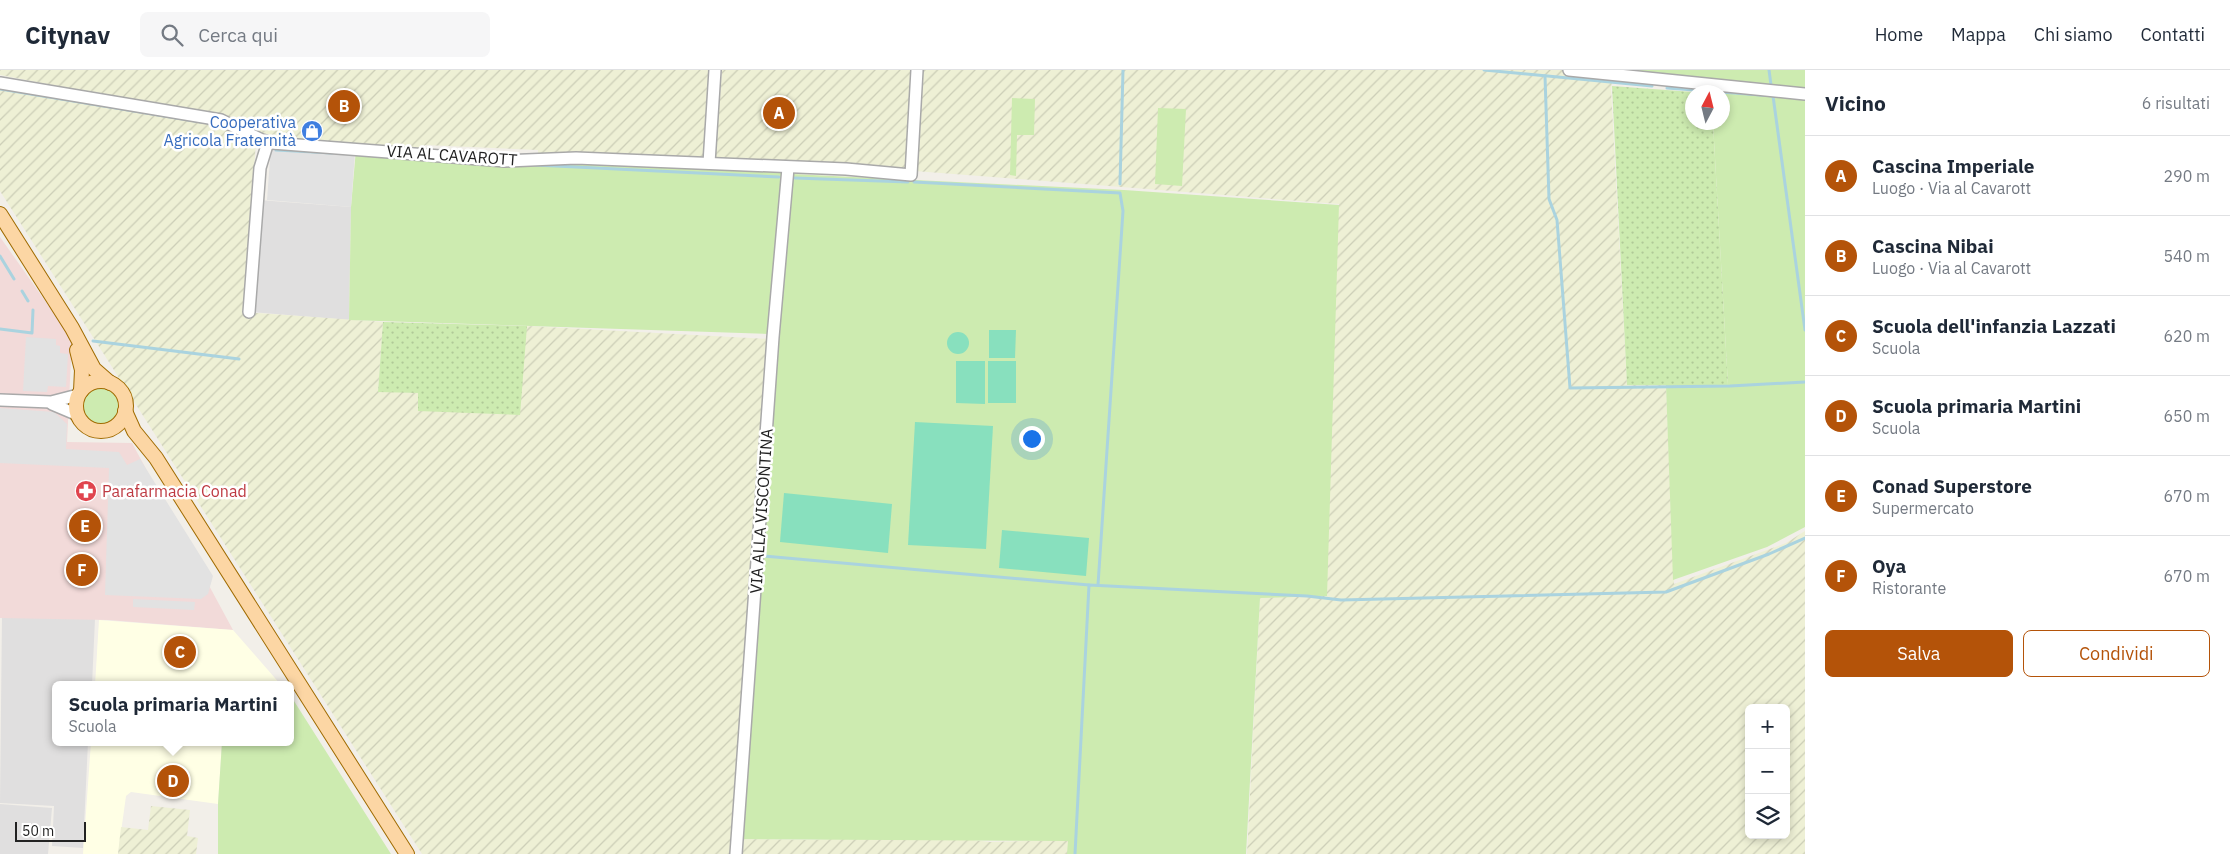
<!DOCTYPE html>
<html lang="it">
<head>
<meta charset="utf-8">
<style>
	body { margin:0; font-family:"IBM Plex Sans",sans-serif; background:#f6f6f7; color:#1f2937 }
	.controls { position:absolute; right:15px; bottom:15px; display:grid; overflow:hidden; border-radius:8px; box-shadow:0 2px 8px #0003 }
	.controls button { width:45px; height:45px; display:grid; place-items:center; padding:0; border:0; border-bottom:1px solid #e0e1e3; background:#fff; color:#1f2937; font:25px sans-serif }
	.compass { position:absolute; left:1685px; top:15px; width:45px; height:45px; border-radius:50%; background:#fff; box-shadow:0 2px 8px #0003; rotate:7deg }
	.scale { position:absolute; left:15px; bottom:12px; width:71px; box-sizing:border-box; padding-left:5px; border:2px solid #222; border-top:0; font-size:14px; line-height:18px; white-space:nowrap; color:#222; -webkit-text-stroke:4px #fff; paint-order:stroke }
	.you { position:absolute; left:1031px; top:368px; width:18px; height:18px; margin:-12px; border:4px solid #fff; border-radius:50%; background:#1a73e8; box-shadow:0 0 0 8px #1a73e833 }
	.badge { display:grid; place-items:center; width:32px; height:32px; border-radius:50%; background:#b45309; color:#fff; font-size:16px; font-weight:700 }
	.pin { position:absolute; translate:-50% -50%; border:2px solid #fff; box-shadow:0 1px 5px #0006 }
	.popup { position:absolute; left:52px; top:611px; width:242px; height:65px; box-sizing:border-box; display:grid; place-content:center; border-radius:8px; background:#fff; filter:drop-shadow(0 1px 4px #0005); font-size:16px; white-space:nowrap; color:#747a83 }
	.popup b { font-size:19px; color:#1f2937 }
	.popup::after { content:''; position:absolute; left:50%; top:100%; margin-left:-10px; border:10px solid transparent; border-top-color:#fff }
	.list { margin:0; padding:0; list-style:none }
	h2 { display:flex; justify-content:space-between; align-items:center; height:65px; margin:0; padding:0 20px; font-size:21px }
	h2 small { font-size:16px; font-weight:400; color:#747a83 }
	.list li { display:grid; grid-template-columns:32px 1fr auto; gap:15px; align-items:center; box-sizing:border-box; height:80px; padding:0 20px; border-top:1px solid #e0e1e3 }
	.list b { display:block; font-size:19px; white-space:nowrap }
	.list p { margin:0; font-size:16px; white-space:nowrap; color:#747a83 }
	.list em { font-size:16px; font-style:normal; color:#747a83 }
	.actions { display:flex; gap:10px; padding:15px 20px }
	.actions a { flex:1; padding:11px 0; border:1px solid #b45309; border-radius:8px; text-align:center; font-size:18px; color:#b45309 }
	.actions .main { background:#b45309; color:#fff }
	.icon { flex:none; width:28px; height:28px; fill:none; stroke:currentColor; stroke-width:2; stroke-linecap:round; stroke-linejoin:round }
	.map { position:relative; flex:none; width:1805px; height:784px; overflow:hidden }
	header { display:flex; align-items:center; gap:30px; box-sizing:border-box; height:70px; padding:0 25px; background:#fff; border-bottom:1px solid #e0e1e3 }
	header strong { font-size:24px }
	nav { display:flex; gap:28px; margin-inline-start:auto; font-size:18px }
	.search { width:350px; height:45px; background:#f6f6f7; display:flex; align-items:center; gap:12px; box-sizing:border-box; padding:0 18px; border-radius:8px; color:#747a83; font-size:19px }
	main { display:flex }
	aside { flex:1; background:#fff }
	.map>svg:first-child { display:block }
</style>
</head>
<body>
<header>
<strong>Citynav</strong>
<div class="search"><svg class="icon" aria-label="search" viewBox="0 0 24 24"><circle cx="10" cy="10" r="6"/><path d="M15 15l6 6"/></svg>Cerca qui</div>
<nav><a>Home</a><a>Mappa</a><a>Chi siamo</a><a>Contatti</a></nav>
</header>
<main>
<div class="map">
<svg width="1805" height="784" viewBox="0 0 1805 784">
	<defs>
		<pattern id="farmland-furrows" width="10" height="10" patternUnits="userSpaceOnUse" patternTransform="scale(1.25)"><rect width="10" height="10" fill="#eef0d5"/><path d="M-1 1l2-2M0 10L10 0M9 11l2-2" fill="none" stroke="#ccceb7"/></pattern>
		<pattern id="garden-dots" width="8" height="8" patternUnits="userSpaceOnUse" patternTransform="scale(1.25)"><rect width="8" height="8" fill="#cdebb0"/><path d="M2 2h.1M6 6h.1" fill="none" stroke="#b0c997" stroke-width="1.8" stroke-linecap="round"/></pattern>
	</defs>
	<rect width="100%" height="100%" fill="#f2efe9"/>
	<g fill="#e0dfdf">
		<polygon points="259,130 351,137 349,250 251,242"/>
		<polygon points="2,544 95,549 92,615 56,615 56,672 88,672 83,778 52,776 54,736 0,733"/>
		<polygon points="0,734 52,738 48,784 0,784"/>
	</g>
	<polygon fill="#f2dad9" points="0,167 72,269 67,372 132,373 233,560 108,550 0,548"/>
	<g fill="#ffffe5">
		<polygon points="99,550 233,560 281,615 95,615"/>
		<polygon points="91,672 222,672 218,734 131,722 126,726 118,784 83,784"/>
	</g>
	<g fill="url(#farmland-furrows)" fill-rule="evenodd">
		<polygon points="0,0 710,0 703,87 578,82 538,84 538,80 425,75 425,81 268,71 243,59 244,49 160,36 0,5"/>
		<polygon points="722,0 911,0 906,98 715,89"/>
		<path d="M920,0H1570L1613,2L1611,20L1627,315H1666L1674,514L1786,473L1805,461V784H1247L1260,528L1327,525V287L1339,134L915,101ZM1749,638H1786V765H1749Z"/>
		<polygon points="0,16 220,53 256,70 245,242 383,252 378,321 419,323 418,341 527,256 770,269 731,784 422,784 0,121"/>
		<polygon points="151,736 190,740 187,766 198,768 196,784 118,784 121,757 148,760"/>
		<polygon points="897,766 948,767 990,772 1069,770 1068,784 737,784 738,769 812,770"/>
	</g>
	<g fill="#cdebb0">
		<polygon points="1586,0 1805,0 1805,457 1767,477 1673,510 1666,315 1728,315 1713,53 1722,52 1722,22 1711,22 1711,18"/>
		<polygon points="1012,28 1035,29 1034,65 1017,65 1016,106 1010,105"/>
		<polygon points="1158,38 1186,39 1182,116 1155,114"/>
		<polygon points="356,79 616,91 783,103 769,264 349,250 351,137"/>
		<polygon points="792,104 1124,120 1339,135 1327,526 1260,528 1246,784 1067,784 1068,771 739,769"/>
		<circle cx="101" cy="336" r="18"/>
		<polygon points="291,631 294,631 391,784 218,784 218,734 222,672 290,672"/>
	</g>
	<g fill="url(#garden-dots)">
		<polygon points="1612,16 1693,22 1692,52 1713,53 1728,315 1627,315"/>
		<polygon points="383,252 527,256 520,345 418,341 418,323 378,322"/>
	</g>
	<g fill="#88e0be">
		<polygon points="989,260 1016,260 1015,288 989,288"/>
		<circle cx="958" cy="273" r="11"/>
		<polygon points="956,291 985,291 985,334 956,333"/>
		<rect x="988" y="291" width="28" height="42"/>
		<polygon points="915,352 993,356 986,479 908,475"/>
		<polygon points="784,423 892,434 888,483 780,472"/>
		<polygon points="1002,460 1089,468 1086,506 999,498"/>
	</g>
	<g fill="#e2e2e2">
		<polygon points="271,76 355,82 351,137 267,130"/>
		<polygon points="26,267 56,269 56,275 60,276 60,283 68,284 66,317 48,316 47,322 23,321"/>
		<polygon points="0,338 54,342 67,354 66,379 119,382 127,395 140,389 213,506 208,524 201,529 105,525 109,398 0,393"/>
		<polygon points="133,529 195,532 194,540 133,537"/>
	</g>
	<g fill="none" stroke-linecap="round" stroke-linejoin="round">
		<g stroke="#aad3df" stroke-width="3">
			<polyline points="1484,0 1652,16"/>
			<polyline points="1769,0 1771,15"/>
			<polyline points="1545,6 1549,129 1557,150 1570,318 1730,316 1805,312"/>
			<polyline points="1667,18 1774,26"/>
			<polyline points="0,19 201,52"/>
			<polyline points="1773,26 1805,260"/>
			<polyline points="242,66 258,76"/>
			<polyline points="276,80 332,83"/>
			<polyline points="535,95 779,107"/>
			<polyline points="795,108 908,112"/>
			<polyline points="914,112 1120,123 1123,141 1098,515"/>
			<polyline points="1120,114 1123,0"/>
			<polyline points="0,186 14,209"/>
			<polyline points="22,221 28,231"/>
			<polyline points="0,259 32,263 33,240"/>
			<polyline points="93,271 239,289"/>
			<polyline points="764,486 1089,515"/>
			<polyline points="1075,784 1089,515 1307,526 1341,530 1666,522 1769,484 1805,468"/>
		</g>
		<g stroke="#a9a9a9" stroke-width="14">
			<g id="minor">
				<polyline points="1569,0 1805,24"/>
				<polyline points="0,13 221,50 262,70 272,73 505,91 576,88 846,99 911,105 917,0"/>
				<polyline points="709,93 715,0"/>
				<polyline points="249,242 260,98 268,72"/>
				<polyline points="0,330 51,332 78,325"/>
				<polyline points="52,334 78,345"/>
				<polyline points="736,784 773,267 788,98"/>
			</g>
		</g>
		<g stroke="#a06b00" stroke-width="16">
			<g id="major">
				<polyline points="0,144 72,258 94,299 110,313"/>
				<polyline points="77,280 82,300 81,321"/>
				<circle cx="101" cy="336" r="25"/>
				<polyline points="125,341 134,361 156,388 407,784"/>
			</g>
		</g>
		<use href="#minor" stroke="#fff" stroke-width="11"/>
		<use href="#major" stroke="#fcd6a4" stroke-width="14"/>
	</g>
	<defs>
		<g id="shop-disc" transform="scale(1.125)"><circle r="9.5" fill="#3f7fe0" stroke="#fff"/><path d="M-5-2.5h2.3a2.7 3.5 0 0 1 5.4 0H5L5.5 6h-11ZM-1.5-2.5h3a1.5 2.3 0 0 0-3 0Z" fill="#fff"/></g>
		<g id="pharmacy-disc" transform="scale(1.125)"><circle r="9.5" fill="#e0444e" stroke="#fff"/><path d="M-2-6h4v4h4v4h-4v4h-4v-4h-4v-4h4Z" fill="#fff"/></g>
	</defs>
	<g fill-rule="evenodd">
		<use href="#shop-disc" x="312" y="61"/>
		<use href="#pharmacy-disc" x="86" y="421"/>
	</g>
	<g text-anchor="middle" stroke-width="5" stroke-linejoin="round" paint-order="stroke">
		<g font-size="16" fill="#366cbe" stroke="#fff" text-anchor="end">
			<text x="296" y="58">Cooperativa<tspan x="296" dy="18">Agricola Fraternità</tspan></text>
		</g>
		<g font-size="16" fill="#222" stroke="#fff">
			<text transform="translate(452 85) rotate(4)" y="6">VIA AL CAVAROTT</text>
			<text transform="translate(761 441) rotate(-86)" y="6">VIA ALLA VISCONTINA</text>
		</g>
		<g font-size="16" fill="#be3a42" stroke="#fff" text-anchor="start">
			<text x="102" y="427">Parafarmacia Conad</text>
		</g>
	</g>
</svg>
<div class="controls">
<button>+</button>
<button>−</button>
<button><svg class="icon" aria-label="layers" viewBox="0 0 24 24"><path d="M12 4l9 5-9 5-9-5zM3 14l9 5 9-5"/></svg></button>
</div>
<svg class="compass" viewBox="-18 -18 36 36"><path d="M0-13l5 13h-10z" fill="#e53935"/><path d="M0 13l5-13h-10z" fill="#747a83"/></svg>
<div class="scale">50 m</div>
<div class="you"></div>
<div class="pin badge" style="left:779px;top:43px">A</div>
<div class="pin badge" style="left:344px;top:36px">B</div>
<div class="pin badge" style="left:180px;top:582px">C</div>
<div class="pin badge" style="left:173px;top:711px">D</div>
<div class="popup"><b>Scuola primaria Martini</b>Scuola</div>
<div class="pin badge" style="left:85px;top:456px">E</div>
<div class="pin badge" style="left:82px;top:500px">F</div>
</div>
<aside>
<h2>Vicino<small>6 risultati</small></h2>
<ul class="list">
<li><span class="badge">A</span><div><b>Cascina Imperiale</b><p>Luogo · Via al Cavarott</p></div><em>290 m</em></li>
<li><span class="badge">B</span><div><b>Cascina Nibai</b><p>Luogo · Via al Cavarott</p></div><em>540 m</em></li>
<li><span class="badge">C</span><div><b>Scuola dell'infanzia Lazzati</b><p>Scuola</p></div><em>620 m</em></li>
<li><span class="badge">D</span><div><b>Scuola primaria Martini</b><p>Scuola</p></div><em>650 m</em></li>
<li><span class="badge">E</span><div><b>Conad Superstore</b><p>Supermercato</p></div><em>670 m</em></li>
<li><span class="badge">F</span><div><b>Oya</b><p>Ristorante</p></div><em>670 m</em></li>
</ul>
<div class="actions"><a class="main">Salva</a><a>Condividi</a></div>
</aside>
</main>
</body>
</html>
